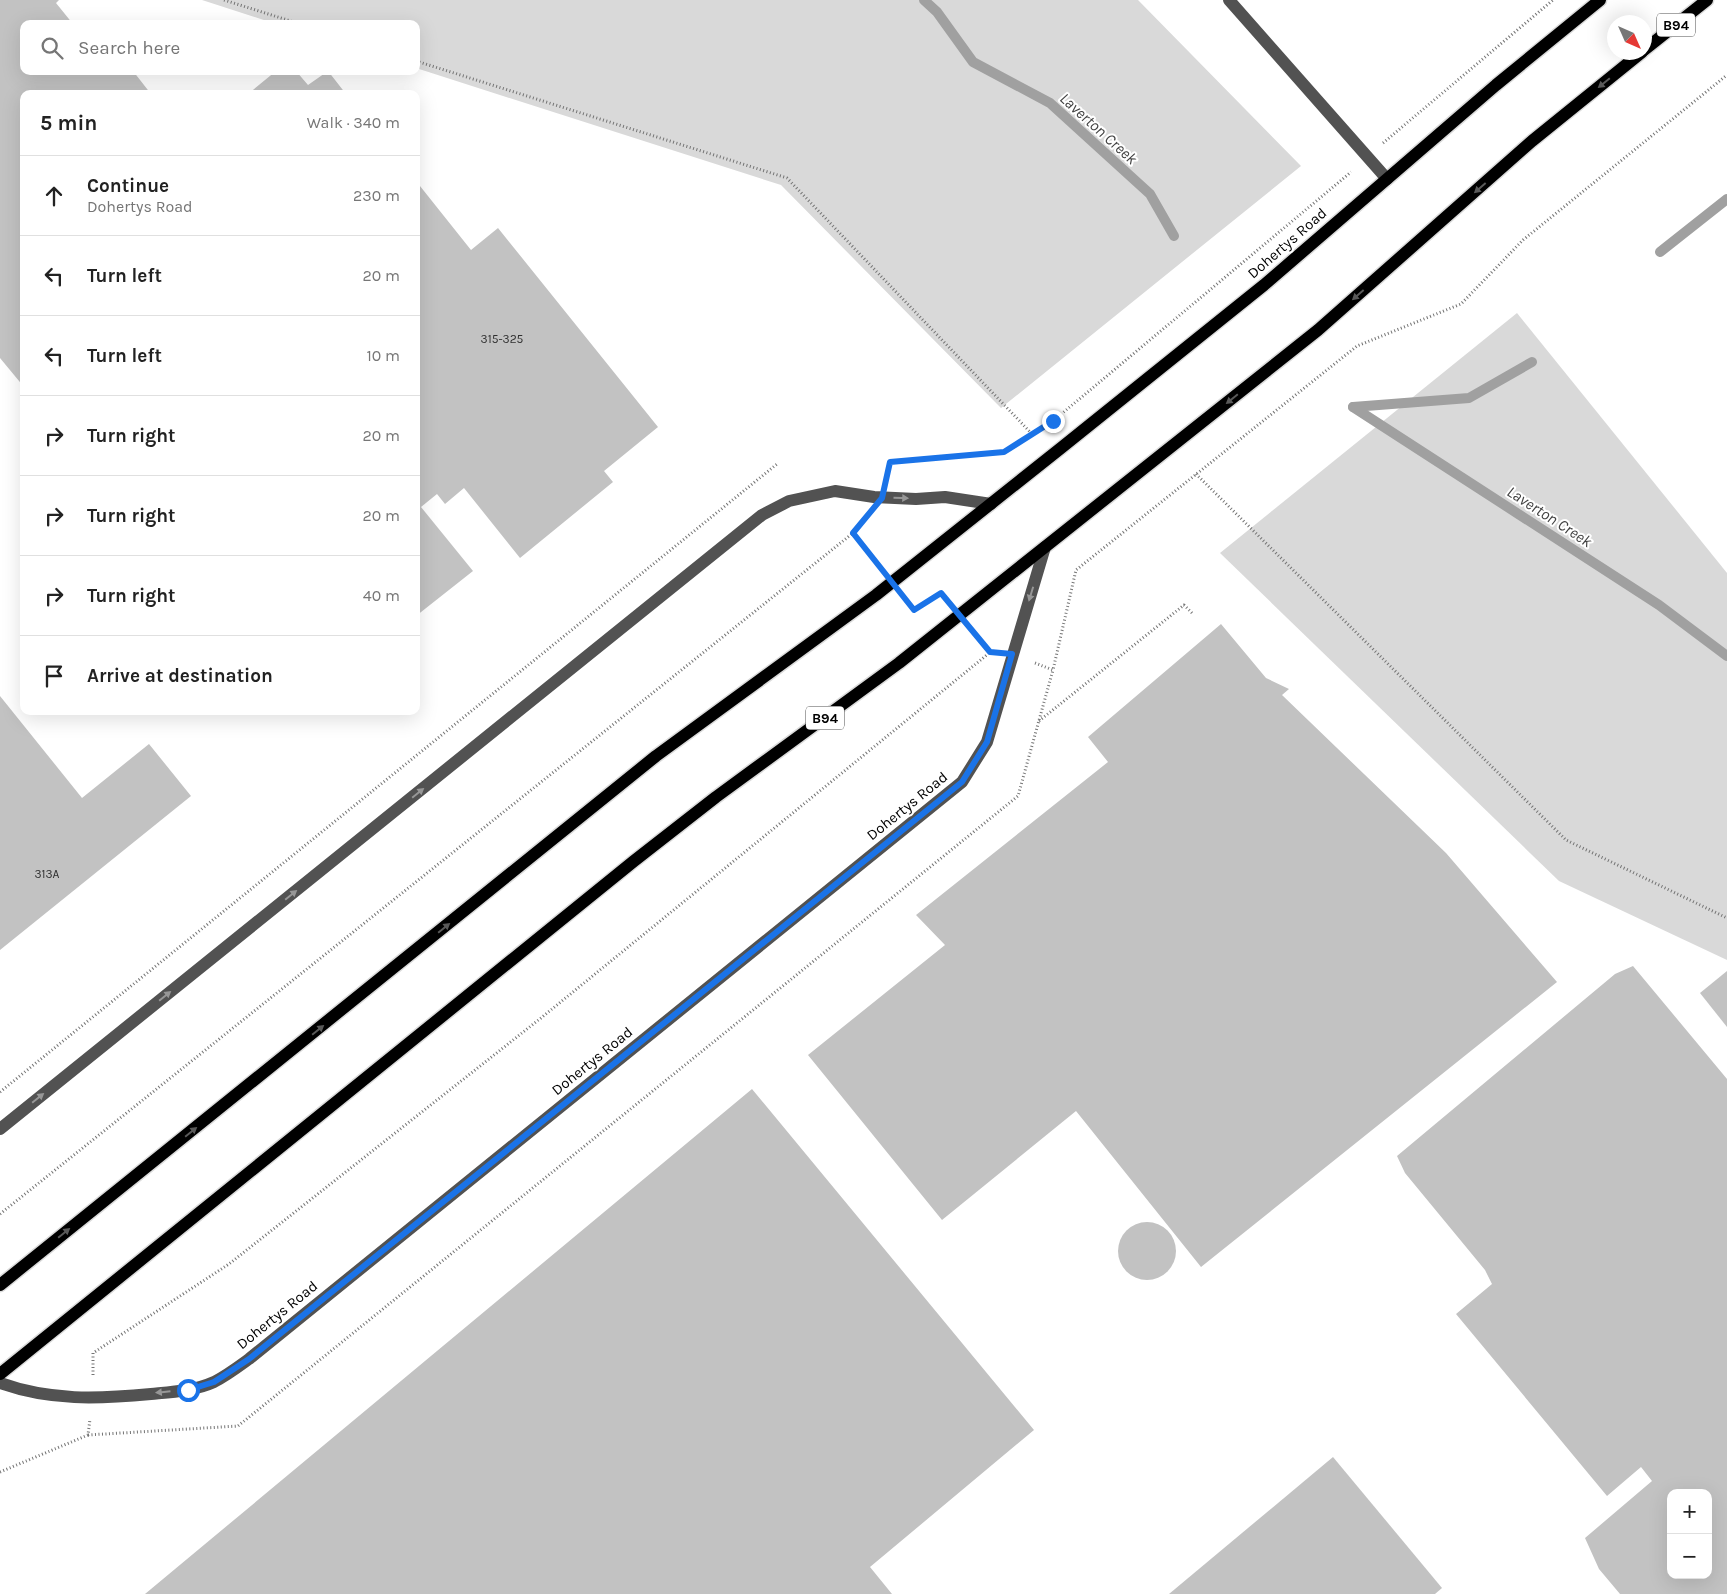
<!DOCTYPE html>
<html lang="en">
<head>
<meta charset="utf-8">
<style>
	body { margin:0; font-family:Karla,sans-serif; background:#f6f6f6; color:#222 }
	.controls { position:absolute; right:15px; bottom:15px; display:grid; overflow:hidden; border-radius:10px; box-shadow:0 5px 20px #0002 }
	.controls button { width:45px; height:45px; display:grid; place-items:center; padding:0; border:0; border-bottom:1px solid #e0e0e0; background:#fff; color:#222; font:25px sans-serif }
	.compass { position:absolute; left:1607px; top:15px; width:45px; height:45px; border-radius:50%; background:#fff; box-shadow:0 5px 20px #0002; rotate:135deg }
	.stop { position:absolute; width:15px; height:15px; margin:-11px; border:4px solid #1a73e8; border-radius:50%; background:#fff }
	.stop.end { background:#1a73e8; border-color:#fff; box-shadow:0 1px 5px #0008 }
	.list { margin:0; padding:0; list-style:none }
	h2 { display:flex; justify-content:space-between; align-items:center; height:65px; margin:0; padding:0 20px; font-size:21px }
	h2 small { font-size:16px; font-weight:400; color:#767676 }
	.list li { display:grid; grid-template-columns:32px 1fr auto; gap:15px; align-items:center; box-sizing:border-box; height:80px; padding:0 20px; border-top:1px solid #e0e0e0 }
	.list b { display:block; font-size:19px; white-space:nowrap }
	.list p { margin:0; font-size:16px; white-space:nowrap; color:#767676 }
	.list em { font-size:16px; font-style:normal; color:#767676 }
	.icon { flex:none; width:28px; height:28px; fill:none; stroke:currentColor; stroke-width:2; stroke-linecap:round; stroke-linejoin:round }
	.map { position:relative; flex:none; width:1727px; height:1594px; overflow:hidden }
	.search { position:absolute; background:#fff; box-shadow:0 5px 20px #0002; left:20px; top:20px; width:400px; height:55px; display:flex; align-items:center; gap:12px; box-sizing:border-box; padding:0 18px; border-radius:10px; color:#767676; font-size:19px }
	.panel { position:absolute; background:#fff; box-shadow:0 5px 20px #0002; left:20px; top:90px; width:400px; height:625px; border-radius:10px }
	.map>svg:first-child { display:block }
</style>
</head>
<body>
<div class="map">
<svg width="1727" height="1594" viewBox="0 0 1727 1594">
	<rect width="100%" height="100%" fill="#fff"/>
	<g fill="#d9d9d9">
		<polygon points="202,0 1138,0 1301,166 1001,408 781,185 416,68 416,24 276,24"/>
		<polygon points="1517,313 1727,573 1727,960 1559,881 1220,553"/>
	</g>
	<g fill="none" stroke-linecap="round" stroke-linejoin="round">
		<g stroke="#a0a0a0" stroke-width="10">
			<polyline points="924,0 937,12 973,62 1050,103 1150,194 1174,236"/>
			<polyline points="1660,252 1727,199"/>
			<polyline points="1353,407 1659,605 1727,656"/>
			<polyline points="1353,407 1469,398 1532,362"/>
		</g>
	</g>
	<g fill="#c2c2c2" fill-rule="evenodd">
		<polygon points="0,0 59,0 56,3 73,24 24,24 24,71 133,71 151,94 24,94 24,387 0,358"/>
		<polygon points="276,71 296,71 308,85 328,71 346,94 248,94"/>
		<polygon points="416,181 471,250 498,228 658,427 604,471 613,482 520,558 464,488 445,504 437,494 421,507 473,571 416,616"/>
		<polygon points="1221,624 1266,678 1289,689 1282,695 1446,853 1557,982 1201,1267 1076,1111 942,1220 808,1055 945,945 916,915 1108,762 1088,737"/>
		<polygon points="0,696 82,798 149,744 191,796 0,950"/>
		<path d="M1633,966L1727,1079V1594H1620L1599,1569L1585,1538L1652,1481L1641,1467L1607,1496L1456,1314L1492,1284L1485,1270L1405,1173L1397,1156L1615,974ZM1671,1493H1708V1575H1671Z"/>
		<polygon points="1727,971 1727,1027 1700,993"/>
		<polygon points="752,1089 1034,1430 870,1567 892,1594 145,1594"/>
		<circle cx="1147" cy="1251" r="29"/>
		<polygon points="1333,1457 1442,1588 1435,1594 1169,1594"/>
	</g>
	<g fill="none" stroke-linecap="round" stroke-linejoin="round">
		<g stroke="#dbdbdb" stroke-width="15">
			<g id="major">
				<polyline points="1644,50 1707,0"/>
				<polyline points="0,1285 656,756 876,595 1061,448 1264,285 1496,85 1600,0"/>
				<polyline points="0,1374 634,861 716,797 899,663 1318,330 1532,141 1642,52"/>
			</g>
		</g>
		<g stroke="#747474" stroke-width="3" stroke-dasharray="1 2.5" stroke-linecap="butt">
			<polyline points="224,0 300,24"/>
			<polyline points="416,61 787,178 1033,435"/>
			<polyline points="1383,143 1553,0"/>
			<polyline points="1196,474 1566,840 1727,918"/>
			<polyline points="887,475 890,462 1004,452 1053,421 1351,172"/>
			<polyline points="853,533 878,564"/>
			<polyline points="906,600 914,610 941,593 946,599"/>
			<polyline points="974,633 990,652"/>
			<polyline points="1035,663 1053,670 1076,570 1357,346 1461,304 1523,240 1727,75"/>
			<polyline points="1039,721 1184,605 1192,613"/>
			<polyline points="0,1092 777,464"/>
			<polyline points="0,1214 853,533 864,520"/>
			<polyline points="93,1375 93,1353 229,1264 541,1018 988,654"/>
			<polyline points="88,1435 238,1426 1018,796 1053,670"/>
			<polyline points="0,1472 88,1435 90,1419"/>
		</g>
		<g stroke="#525252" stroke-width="12">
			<polyline points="1229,0 1387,179"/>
			<polyline points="0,1129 762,515 789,501 835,491 874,497 916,499 945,497 991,504"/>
			<path d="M0,1383C50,1401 98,1399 151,1394C172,1392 194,1391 214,1382C226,1376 238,1367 249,1359L962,782L987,742L1045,547"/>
		</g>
		<use href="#major" stroke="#000" stroke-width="12"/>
	</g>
	<defs><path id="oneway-solid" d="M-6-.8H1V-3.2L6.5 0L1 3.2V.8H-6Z" transform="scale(1.25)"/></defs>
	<g fill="#595959">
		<use href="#oneway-solid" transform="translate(1604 83) rotate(141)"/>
		<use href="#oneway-solid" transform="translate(1480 188) rotate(139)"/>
		<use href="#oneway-solid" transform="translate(1358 295) rotate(139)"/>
		<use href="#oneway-solid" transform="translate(1232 399) rotate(141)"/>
		<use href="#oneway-solid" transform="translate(444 928) rotate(-39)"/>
		<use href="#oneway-solid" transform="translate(318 1030) rotate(-39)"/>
		<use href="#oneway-solid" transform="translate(191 1132) rotate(-39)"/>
		<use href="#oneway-solid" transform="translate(64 1233) rotate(-39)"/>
	</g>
	<g fill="#979797">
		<use href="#oneway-solid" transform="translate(901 498) rotate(2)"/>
		<use href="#oneway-solid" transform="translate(1031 594) rotate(107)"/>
		<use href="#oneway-solid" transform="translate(418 793) rotate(-39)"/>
		<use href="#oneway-solid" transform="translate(291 895) rotate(-39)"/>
		<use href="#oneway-solid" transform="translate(165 996) rotate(-39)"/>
		<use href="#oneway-solid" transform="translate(38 1098) rotate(-39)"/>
		<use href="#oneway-solid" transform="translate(163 1392) rotate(174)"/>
	</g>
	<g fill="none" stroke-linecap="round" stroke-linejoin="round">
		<polyline stroke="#1a73e8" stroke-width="6" points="188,1390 214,1382 249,1359 962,782 987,742 1012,654 990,652 941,593 914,610 853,533 882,498 890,462 1004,452 1053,421"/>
	</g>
	<g text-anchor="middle" stroke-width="4" stroke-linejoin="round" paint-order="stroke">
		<g font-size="12" fill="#303030">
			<text x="502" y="343">315-325</text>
			<text x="47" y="878">313A</text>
		</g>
		<g fill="#fff" stroke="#4c4c4c" stroke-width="1">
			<rect x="1657" y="13.5" width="38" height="23" rx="4"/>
			<rect x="806" y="706.5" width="38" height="23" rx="4"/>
		</g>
		<g font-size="14" font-weight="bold" fill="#000">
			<text x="1676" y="30">B94</text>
			<text x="825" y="723">B94</text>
		</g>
		<g font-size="15" fill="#000" stroke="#fff">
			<text transform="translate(1287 243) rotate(-41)" y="5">Dohertys Road</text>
			<text transform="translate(907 806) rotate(-39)" y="5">Dohertys Road</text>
			<text transform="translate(592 1061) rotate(-39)" y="5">Dohertys Road</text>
			<text transform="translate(277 1315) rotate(-39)" y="5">Dohertys Road</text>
		</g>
		<g font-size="16" font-style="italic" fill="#414141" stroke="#fff">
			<text transform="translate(1099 128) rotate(42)" y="6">Laverton Creek</text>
			<text transform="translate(1550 516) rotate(33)" y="6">Laverton Creek</text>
		</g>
	</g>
</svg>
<div class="controls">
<button>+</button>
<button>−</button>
</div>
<svg class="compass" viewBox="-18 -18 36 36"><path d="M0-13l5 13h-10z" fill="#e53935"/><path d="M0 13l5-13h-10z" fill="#767676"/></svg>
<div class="stop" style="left:188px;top:1390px"></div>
<div class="stop end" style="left:1053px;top:421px"></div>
<div class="search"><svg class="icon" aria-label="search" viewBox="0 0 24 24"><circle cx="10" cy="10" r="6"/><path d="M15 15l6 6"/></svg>Search here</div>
<section class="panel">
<h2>5 min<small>Walk · 340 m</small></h2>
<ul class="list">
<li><svg class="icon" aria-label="ahead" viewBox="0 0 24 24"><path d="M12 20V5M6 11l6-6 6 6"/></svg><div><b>Continue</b><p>Dohertys Road</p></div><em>230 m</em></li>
<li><svg class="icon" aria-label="left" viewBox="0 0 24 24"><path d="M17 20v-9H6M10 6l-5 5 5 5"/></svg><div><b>Turn left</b></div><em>20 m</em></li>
<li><svg class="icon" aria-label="left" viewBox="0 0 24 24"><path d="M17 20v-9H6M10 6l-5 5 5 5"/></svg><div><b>Turn left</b></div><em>10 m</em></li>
<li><svg class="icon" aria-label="right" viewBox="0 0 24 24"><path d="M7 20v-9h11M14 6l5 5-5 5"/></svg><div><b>Turn right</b></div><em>20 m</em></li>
<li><svg class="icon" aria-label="right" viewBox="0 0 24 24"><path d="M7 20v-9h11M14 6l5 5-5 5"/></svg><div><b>Turn right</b></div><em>20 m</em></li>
<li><svg class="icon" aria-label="right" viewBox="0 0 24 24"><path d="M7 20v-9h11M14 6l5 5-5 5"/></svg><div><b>Turn right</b></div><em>40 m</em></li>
<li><svg class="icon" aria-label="arrive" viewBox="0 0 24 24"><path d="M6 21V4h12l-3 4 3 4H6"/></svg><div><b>Arrive at destination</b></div></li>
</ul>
</section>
</div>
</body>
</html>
